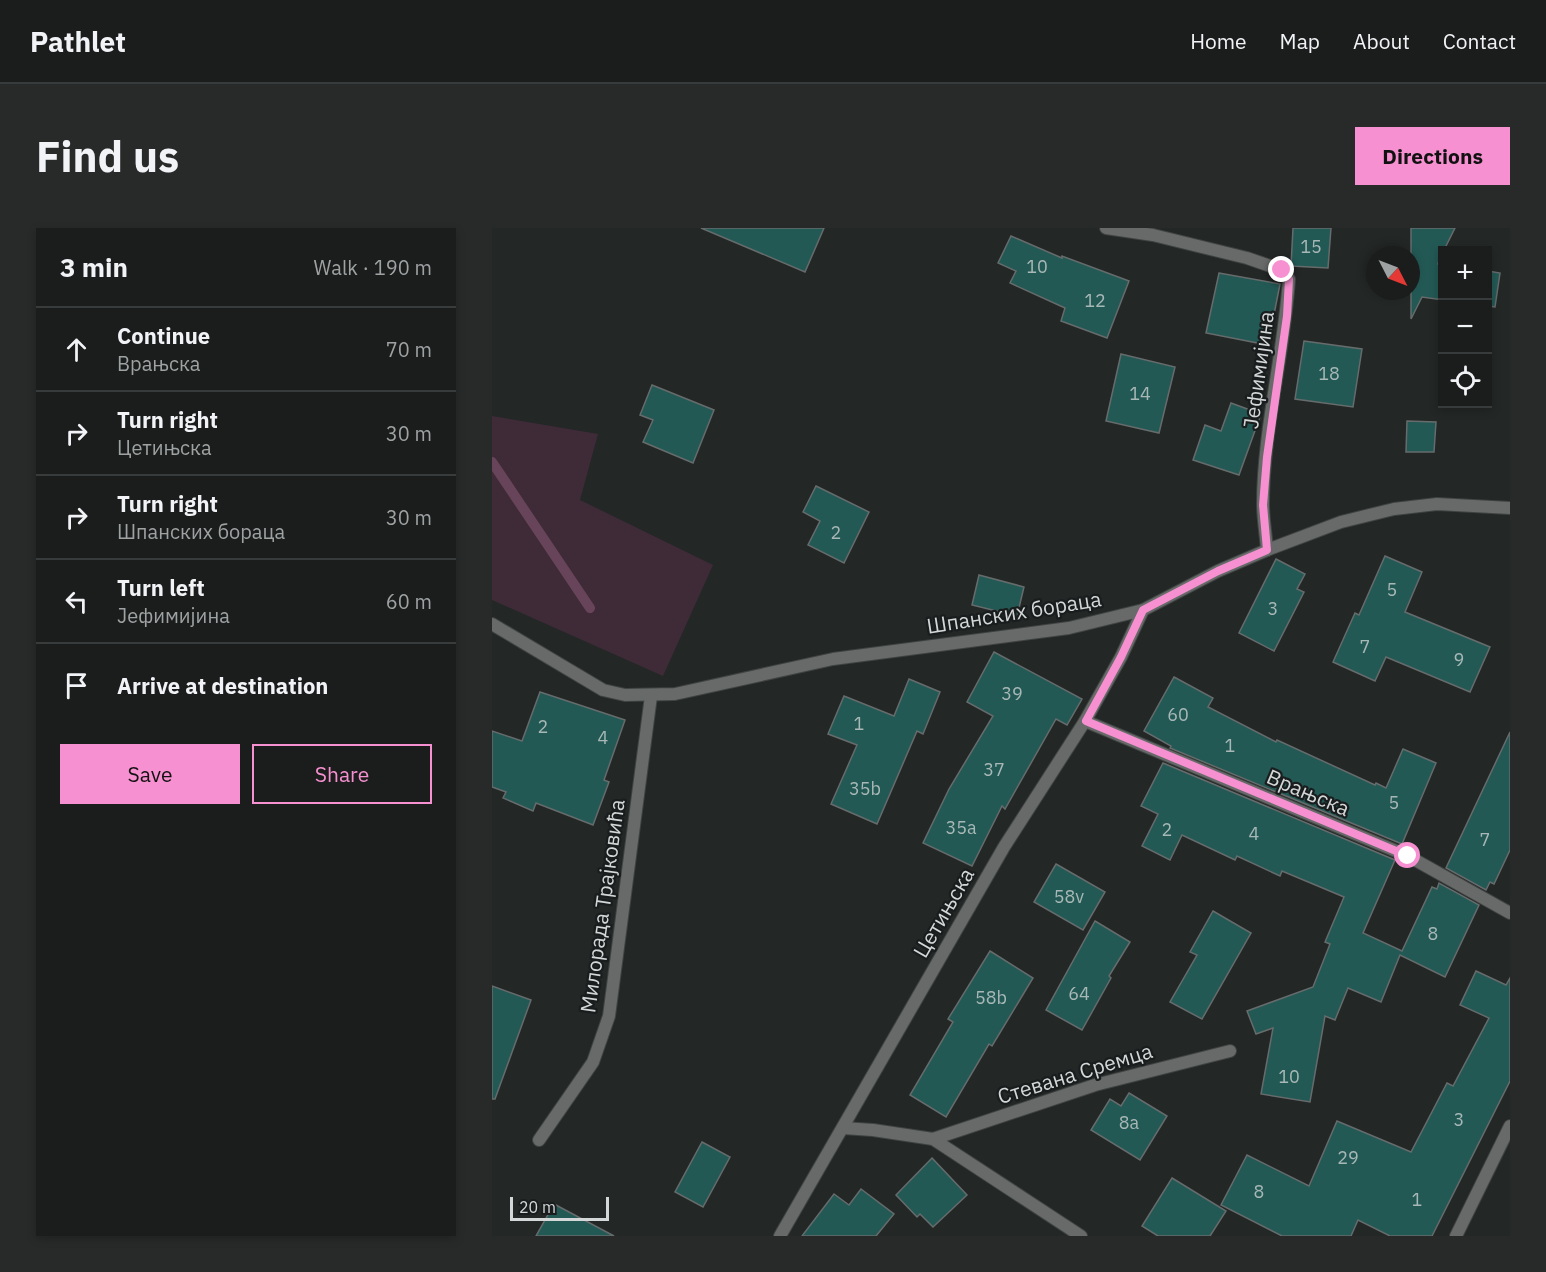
<!DOCTYPE html>
<html lang="en">
<head>
<meta charset="utf-8">
<style>
	body { margin:0; font-family:"IBM Plex Sans",sans-serif; background:#272a29; color:#f1f3f6 }
	.controls { position:absolute; right:18px; top:18px; display:grid; overflow:hidden; border-radius:0px; box-shadow:0 3px 9px #0003 }
	.controls button { width:54px; height:54px; display:grid; place-items:center; padding:0; border:0; border-bottom:2px solid #383b3b; background:#1a1d1c; color:#f1f3f6; font:30px sans-serif }
	.compass { position:absolute; left:874px; top:18px; width:54px; height:54px; border-radius:50%; background:#1a1d1c; box-shadow:0 3px 9px #0003; rotate:132deg }
	.scale { position:absolute; left:18px; bottom:15px; width:99px; box-sizing:border-box; padding-left:6px; border:3px solid #d4d7d7; border-top:0; font-size:16px; line-height:21px; white-space:nowrap; color:#d4d7d7; -webkit-text-stroke:4px #191d1d; paint-order:stroke }
	.stop { position:absolute; width:18px; height:18px; margin:-14px; border:4px solid #f690d0; border-radius:50%; background:#fff }
	.stop.end { background:#f690d0; border-color:#fff; box-shadow:0 2px 6px #0008 }
	.list { margin:0; padding:0; list-style:none }
	h2 { display:flex; justify-content:space-between; align-items:center; height:78px; margin:0; padding:0 24px; font-size:26px }
	h2 small { font-size:20px; font-weight:400; color:#9fa2a3 }
	.list li { display:grid; grid-template-columns:39px 1fr auto; gap:18px; align-items:center; box-sizing:border-box; height:84px; padding:0 24px; border-top:2px solid #383b3b }
	.list b { display:block; font-size:22px; white-space:nowrap }
	.list p { margin:0; font-size:20px; white-space:nowrap; color:#9fa2a3 }
	.list em { font-size:20px; font-style:normal; color:#9fa2a3 }
	.actions { display:flex; gap:12px; padding:18px 24px }
	.actions a { flex:1; padding:14px 0; border:2px solid #f690d0; border-radius:0px; text-align:center; font-size:21px; color:#f690d0 }
	.actions .main { background:#f690d0; color:#111 }
	.icon { flex:none; width:33px; height:33px; fill:none; stroke:currentColor; stroke-width:2; stroke-linecap:round; stroke-linejoin:round }
	.map { position:relative; flex:none; width:1018px; height:1008px; overflow:hidden; border-radius:0px }
	header { display:flex; align-items:center; gap:36px; box-sizing:border-box; height:84px; padding:0 30px; background:#1a1d1c; border-bottom:2px solid #383b3b }
	header strong { font-size:28px }
	nav { display:flex; gap:33px; margin-inline-start:auto; font-size:21px }
	.intro { display:flex; align-items:center; justify-content:space-between; box-sizing:border-box; height:144px; padding:0 36px }
	h1 { margin:0; font-size:42px }
	.button { padding:15px 27px; border-radius:0px; background:#f690d0; color:#111; font-size:21px; font-weight:700 }
	main { display:flex; gap:36px; padding:0 36px }
	aside { flex:1; background:#1a1d1c; border-radius:0px; box-shadow:0 3px 9px #0003 }
	.map>svg:first-child { display:block }
</style>
</head>
<body>
<header>
<strong>Pathlet</strong>
<nav><a>Home</a><a>Map</a><a>About</a><a>Contact</a></nav>
</header>
<div class="intro"><h1>Find us</h1><a class="button">Directions</a></div>
<main>
<aside>
<h2>3 min<small>Walk · 190 m</small></h2>
<ul class="list">
<li><svg class="icon" aria-label="ahead" viewBox="0 0 24 24"><path d="M12 20V5M6 11l6-6 6 6"/></svg><div><b>Continue</b><p>Врањска</p></div><em>70 m</em></li>
<li><svg class="icon" aria-label="right" viewBox="0 0 24 24"><path d="M7 20v-9h11M14 6l5 5-5 5"/></svg><div><b>Turn right</b><p>Цетињска</p></div><em>30 m</em></li>
<li><svg class="icon" aria-label="right" viewBox="0 0 24 24"><path d="M7 20v-9h11M14 6l5 5-5 5"/></svg><div><b>Turn right</b><p>Шпанских бораца</p></div><em>30 m</em></li>
<li><svg class="icon" aria-label="left" viewBox="0 0 24 24"><path d="M17 20v-9H6M10 6l-5 5 5 5"/></svg><div><b>Turn left</b><p>Јефимијина</p></div><em>60 m</em></li>
<li><svg class="icon" aria-label="arrive" viewBox="0 0 24 24"><path d="M6 21V4h12l-3 4 3 4H6"/></svg><div><b>Arrive at destination</b></div></li>
</ul>
<div class="actions"><a class="main">Save</a><a>Share</a></div>
</aside>
<div class="map">
<svg width="1018" height="1008" viewBox="0 0 1018 1008">
	<rect width="100%" height="100%" fill="#232726"/>
	<polygon fill="#3f2b37" points="0,188 106,206 88,272 221,337 171,448 0,372"/>
	<g fill="none" stroke-linecap="round" stroke-linejoin="round">
		<polyline stroke="#674459" stroke-width="10" points="0,234 98,380"/>
	</g>
	<g fill="#235955" stroke="#666b6b" stroke-width="1.5">
		<polygon points="209,0 332,0 313,44"/>
		<polygon points="801,0 839,0 836,40 799,38"/>
		<polygon points="919,0 963,0 952,22 951,22 946,36 951,37 951,72 930,69 919,91"/>
		<polygon points="519,8 570,30 570,28 637,53 615,110 569,93 573,80 518,55 524,43 506,35"/>
		<polygon points="996,43 1008,45 1003,79 996,78"/>
		<polygon points="727,45 788,56 776,117 714,105"/>
		<polygon points="812,113 870,121 861,179 803,171"/>
		<polygon points="629,126 683,139 667,205 614,193"/>
		<polygon points="160,157 222,182 201,235 151,214 161,192 148,187"/>
		<polygon points="739,175 769,186 747,247 701,232 713,197 729,203"/>
		<polygon points="915,193 944,194 942,224 914,224"/>
		<polygon points="324,258 377,284 352,335 316,317 328,293 311,284"/>
		<polygon points="893,328 930,344 913,384 998,419 978,464 894,429 883,453 841,434 863,385 867,387"/>
		<polygon points="784,331 813,346 805,361 812,364 782,423 747,405"/>
		<polygon points="487,347 532,359 525,388 480,377"/>
		<polygon points="502,424 590,471 575,497 564,491 513,581 510,578 480,638 431,615 457,561 501,488 475,474"/>
		<polygon points="682,449 721,470 716,479 784,514 785,512 883,557 884,555 894,560 911,521 944,535 910,616 678,520 679,518 652,503"/>
		<polygon points="417,451 448,464 431,506 425,503 385,596 339,576 365,517 336,506 352,468 402,488"/>
		<polygon points="48,464 133,492 112,552 117,554 101,597 44,575 41,583 11,570 14,564 0,559 0,503 30,513"/>
		<polygon points="1018,504 1018,622 1002,656 998,654 994,662 954,640"/>
		<polygon points="671,535 903,632 871,705 910,723 940,659 945,661 947,655 987,677 953,749 908,727 889,774 856,760 843,792 833,788 818,874 769,866 781,800 764,806 755,783 821,759 838,716 833,714 852,669 790,643 788,648 745,628 743,632 690,607 678,632 650,618 666,586 649,578"/>
		<polygon points="564,636 613,664 591,702 542,674"/>
		<polygon points="721,683 759,705 710,791 678,774 705,727 698,724"/>
		<polygon points="603,693 638,714 617,748 619,750 590,802 554,782"/>
		<polygon points="498,723 541,750 500,818 497,816 454,889 418,867 461,794 456,791"/>
		<polygon points="984,743 1014,757 1018,750 1018,853 940,1008 898,1008 866,992 859,1008 790,1008 729,977 755,927 817,958 845,893 919,924 955,855 961,858 997,790 968,777"/>
		<polygon points="0,758 39,772 3,871 0,871"/>
		<polygon points="637,865 675,888 648,932 599,902 618,871 629,878"/>
		<polygon points="210,914 238,929 211,979 183,964"/>
		<polygon points="440,930 475,967 441,999 428,986 425,989 404,967"/>
		<polygon points="680,950 734,983 718,1008 666,1008 650,998"/>
		<polygon points="369,961 402,986 384,1008 310,1008 342,966 357,977"/>
		<polygon points="62,976 122,1008 44,1008"/>
	</g>
	<g fill="none" stroke-linecap="round" stroke-linejoin="round">
		<g stroke="#3f4342" stroke-width="14">
			<g id="street">
				<path d="M614,0L661,7L755,30L790,42L797,51C792,126 771,203 771,276C771,291 774,307 775,322"/>
				<polyline points="0,396 111,462 133,467 183,466 341,431 577,400 651,382 726,343 775,322 849,294 902,281 945,276 1018,280"/>
				<polyline points="593,493 916,628 1018,685"/>
				<polyline points="351,900 381,902 441,911 589,1008"/>
				<polyline points="441,911 603,857 738,823"/>
				<polyline points="47,912 101,834 117,788 159,468"/>
				<polyline points="288,1008 512,619 593,493 629,429 651,382"/>
				<polyline points="964,1008 1018,898"/>
			</g>
		</g>
		<use href="#street" stroke="#686a6a" stroke-width="12"/>
	</g>
	<g fill="none" stroke-linecap="round" stroke-linejoin="round">
		<polyline stroke="#f690d0" stroke-width="8" points="790,42 797,51 795,88 775,229 771,277 775,322 726,343 651,382 629,429 594,493 916,628"/>
	</g>
	<g text-anchor="middle" stroke-width="4.5" stroke-linejoin="round" paint-order="stroke">
		<g font-size="18" fill="#a8b8b6">
			<text x="819" y="25">15</text>
			<text x="545" y="45">10</text>
			<text x="603" y="79">12</text>
			<text x="837" y="152">18</text>
			<text x="648" y="172">14</text>
			<text x="344" y="311">2</text>
			<text x="900" y="368">5</text>
			<text x="781" y="387">3</text>
			<text x="873" y="425">7</text>
			<text x="967" y="438">9</text>
			<text x="520" y="472">39</text>
			<text x="686" y="493">60</text>
			<text x="367" y="502">1</text>
			<text x="51" y="505">2</text>
			<text x="111" y="516">4</text>
			<text x="738" y="524">1</text>
			<text x="502" y="548">37</text>
			<text x="373" y="567">35b</text>
			<text x="902" y="581">5</text>
			<text x="469" y="606">35a</text>
			<text x="675" y="608">2</text>
			<text x="762" y="612">4</text>
			<text x="993" y="618">7</text>
			<text x="577" y="675">58v</text>
			<text x="941" y="712">8</text>
			<text x="587" y="772">64</text>
			<text x="499" y="776">58b</text>
			<text x="797" y="855">10</text>
			<text x="967" y="898">3</text>
			<text x="637" y="901">8a</text>
			<text x="856" y="936">29</text>
			<text x="767" y="970">8</text>
			<text x="925" y="978">1</text>
		</g>
		<g font-size="21" fill="#d4d7d7" stroke="#191d1d">
			<text transform="translate(767 142) rotate(-82)" y="7">Јефимијина</text>
			<text transform="translate(522 385) rotate(-9)" y="7">Шпанских бораца</text>
			<text transform="translate(816 565) rotate(23)" y="7">Врањска</text>
			<text transform="translate(111 678) rotate(-82)" y="7">Милорада Трајковића</text>
			<text transform="translate(452 685) rotate(-60)" y="7">Цетињска</text>
			<text transform="translate(583 846) rotate(-17)" y="7">Стевана Сремца</text>
		</g>
	</g>
</svg>
<div class="controls">
<button>+</button>
<button>−</button>
<button><svg class="icon" aria-label="locate" viewBox="0 0 24 24"><circle cx="12" cy="12" r="6"/><path d="M12 2v4M12 18v4M2 12h4M18 12h4"/></svg></button>
</div>
<svg class="compass" viewBox="-18 -18 36 36"><path d="M0-13l5 13h-10z" fill="#e53935"/><path d="M0 13l5-13h-10z" fill="#9fa2a3"/></svg>
<div class="scale">20 m</div>
<div class="stop" style="left:916px;top:628px"></div>
<div class="stop end" style="left:790px;top:42px"></div>
</div>
</main>
</body>
</html>
